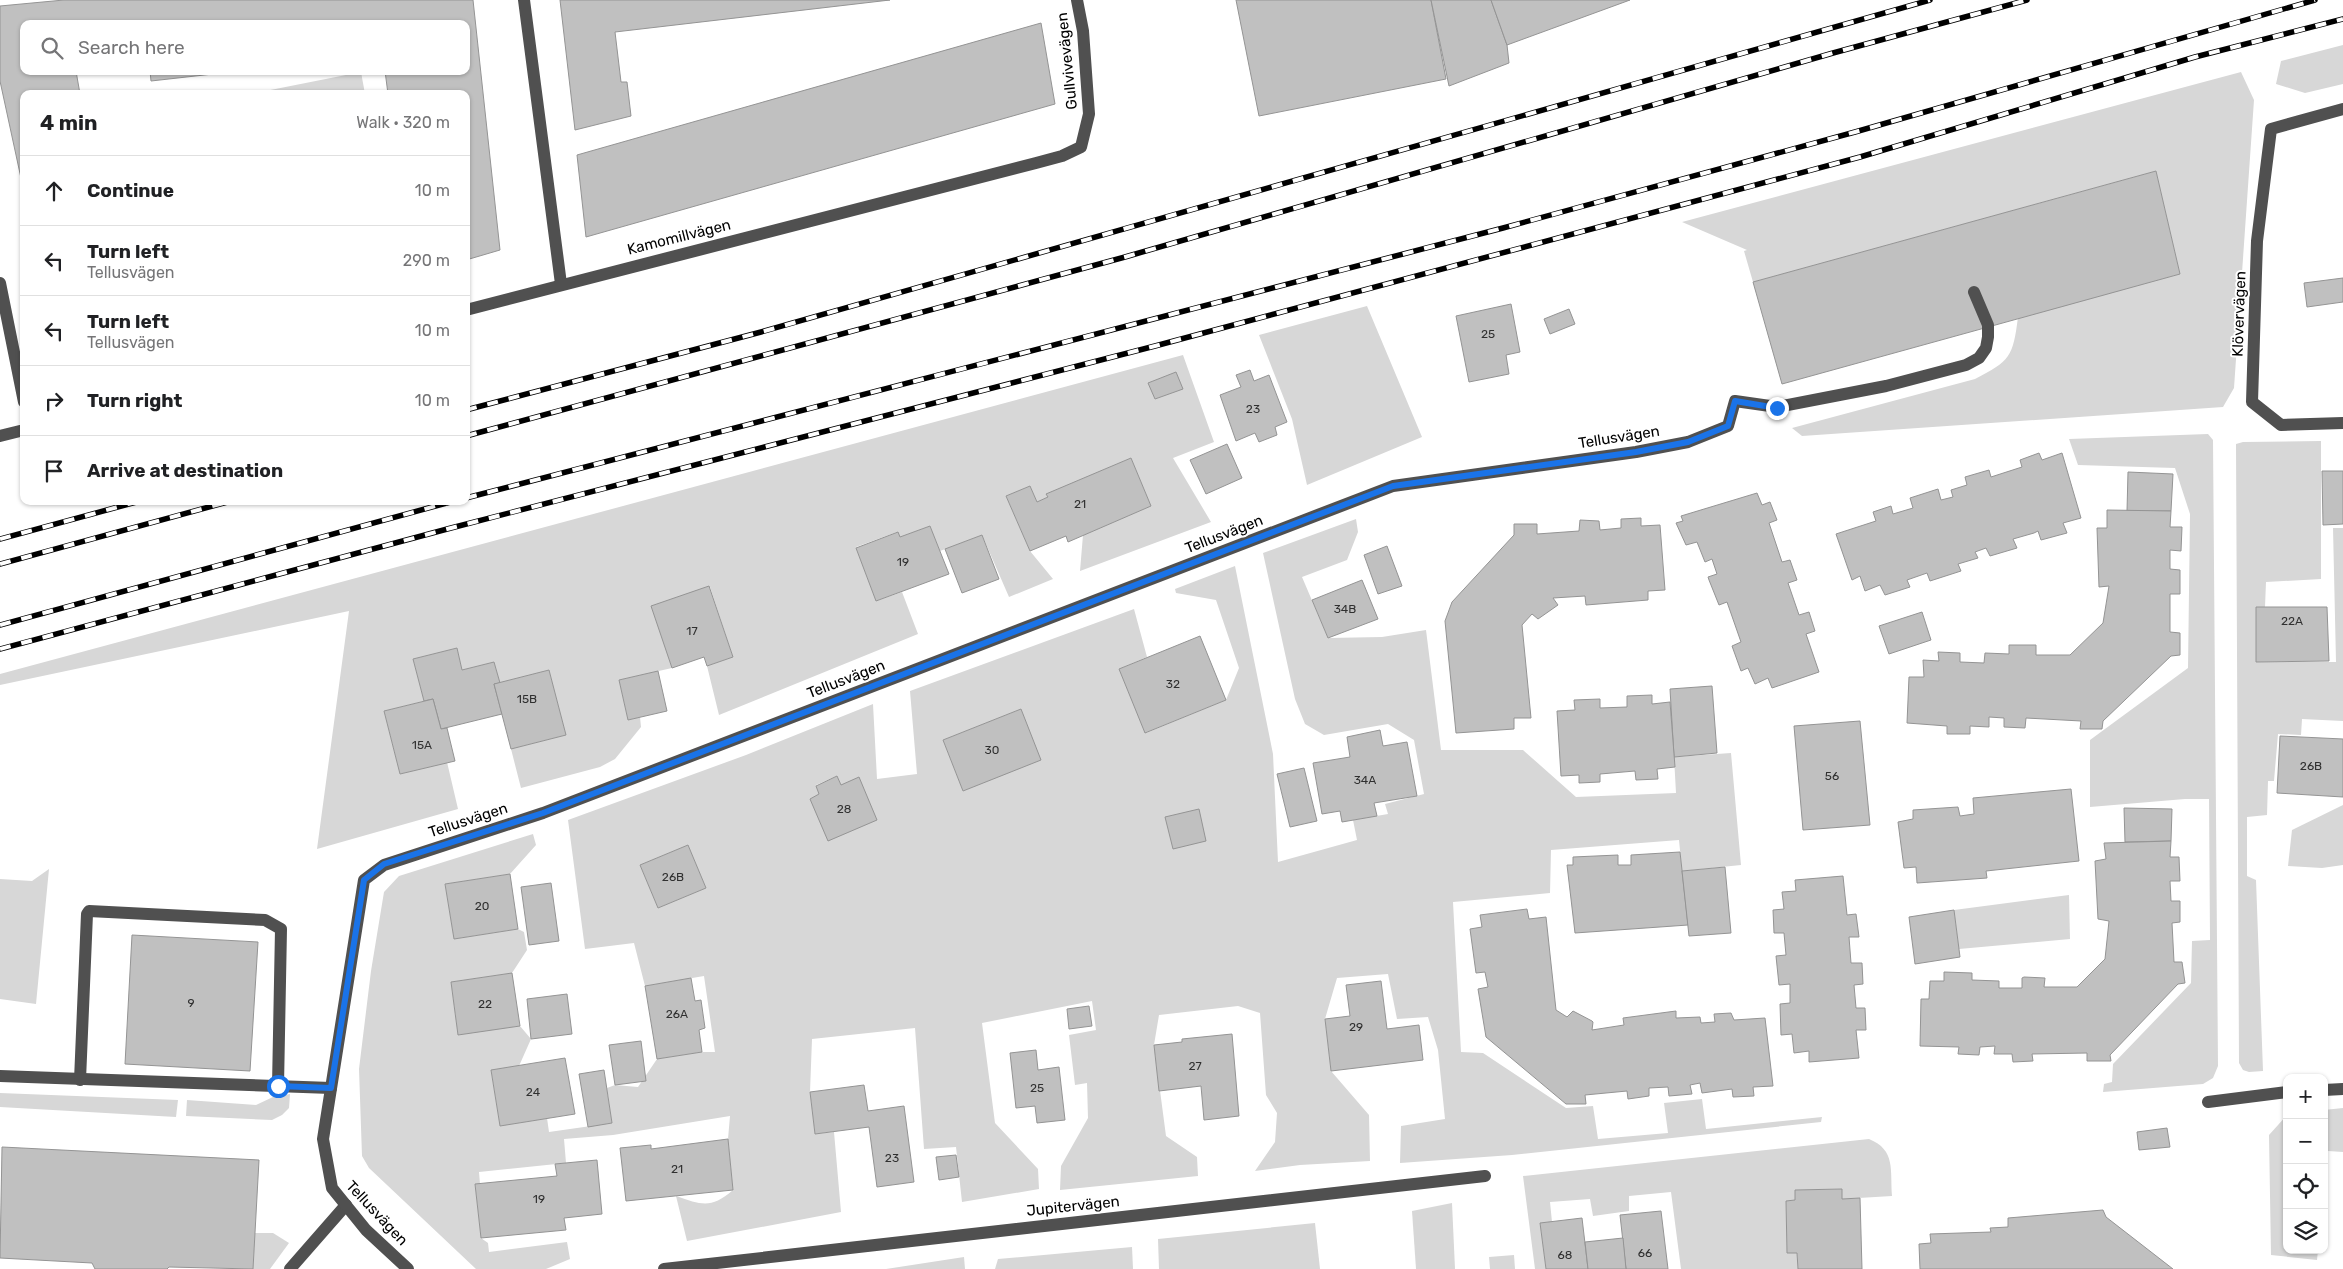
<!DOCTYPE html>
<html lang="en">
<head>
<meta charset="utf-8">
<style>
	body { margin:0; font-family:Rubik,sans-serif; background:#f6f6f6; color:#202124 }
	.controls { position:absolute; right:15px; bottom:15px; display:grid; overflow:hidden; border-radius:10px; box-shadow:0 1px 4px #0004 }
	.controls button { width:45px; height:45px; display:grid; place-items:center; padding:0; border:0; border-bottom:1px solid #e0e0e0; background:#fff; color:#202124; font:25px sans-serif }
	.stop { position:absolute; width:15px; height:15px; margin:-11px; border:4px solid #1a73e8; border-radius:50%; background:#fff }
	.stop.end { background:#1a73e8; border-color:#fff; box-shadow:0 1px 5px #0008 }
	.list { margin:0; padding:0; list-style:none }
	h2 { display:flex; justify-content:space-between; align-items:center; height:65px; margin:0; padding:0 20px; font-size:21px }
	h2 small { font-size:16px; font-weight:400; color:#757577 }
	.list li { display:grid; grid-template-columns:32px 1fr auto; gap:15px; align-items:center; box-sizing:border-box; height:70px; padding:0 20px; border-top:1px solid #e0e0e0 }
	.list b { display:block; font-size:19px; white-space:nowrap }
	.list p { margin:0; font-size:16px; white-space:nowrap; color:#757577 }
	.list em { font-size:16px; font-style:normal; color:#757577 }
	.icon { flex:none; width:28px; height:28px; fill:none; stroke:currentColor; stroke-width:2; stroke-linecap:round; stroke-linejoin:round }
	.map { position:relative; flex:none; width:2343px; height:1269px; overflow:hidden }
	.search { position:absolute; background:#fff; box-shadow:0 1px 4px #0004; left:20px; top:20px; width:450px; height:55px; display:flex; align-items:center; gap:12px; box-sizing:border-box; padding:0 18px; border-radius:10px; color:#757577; font-size:19px }
	.panel { position:absolute; background:#fff; box-shadow:0 1px 4px #0004; left:20px; top:90px; width:450px; height:415px; border-radius:10px }
	.map>svg:first-child { display:block }
</style>
</head>
<body>
<div class="map">
<svg width="2343" height="1269" viewBox="0 0 2343 1269">
	<rect width="100%" height="100%" fill="#fff"/>
	<g fill="#d7d7d7" fill-rule="evenodd">
		<polygon points="2343,45 2343,84 2305,93 2276,84 2281,61"/>
		<polygon points="361,72 365,94 250,94"/>
		<path d="M2241,72L2254,100L2234,388L2223,407L1802,436L1792,428L1975,379C2010,361 2013,357 2018,317L2180,274L2156,171L1753,282L1744,251L1747,250L1682,222Z"/>
		<polygon points="1367,306 1422,437 1307,485 1292,419 1259,335"/>
		<path d="M1183,355L1214,442L1173,458L1211,522L1080,571L1083,535L1151,506L1131,458L1047,494L1048,497L1037,502L1030,486L1006,496L1030,551L1053,579L1009,597L982,535L940,551L930,526L900,537L897,532L856,547L876,601L902,592L918,634L719,715L707,666L733,657L710,587L652,606L672,668L619,680L628,720L640,717L641,727L615,759L600,767L521,788L511,749L566,735L549,670L500,683L494,662L462,670L457,648L413,659L424,701L384,711L400,774L447,762L458,809L317,849L349,611L0,685V674ZM1176,372L1182,389L1155,399L1149,383Z"/>
		<polygon points="2208,434 2213,440 2218,1066 2213,1078 2203,1084 2103,1092 2104,1084 2112,1082 2113,1064 2191,983 2192,941 2210,940 2209,799 2185,799 2090,807 2090,740 2188,668 2190,514 2175,468 2078,465 2069,439"/>
		<polygon points="2321,441 2321,579 2266,582 2265,607 2256,608 2256,662 2336,662 2333,528 2343,528 2343,721 2302,719 2301,735 2278,734 2274,781 2268,781 2267,815 2247,817 2247,876 2256,880 2263,1071 2249,1072 2243,1070 2239,1063 2236,444 2243,442"/>
		<path d="M1356,519L1358,532L1347,560L1302,577L1328,638L1382,637L1426,630L1441,750H1523L1576,797L1676,793L1674,757L1731,753L1741,865L1682,871L1679,840L1551,850L1550,893L1453,902L1461,1052L1483,1053L1566,1108L1593,1106L1598,1139L1668,1133L1664,1103L1702,1099L1706,1129L1822,1117L1821,1122L1512,1155L1400,1163L1401,1126L1445,1119L1438,1050L1428,1017L1397,1019L1388,974L1337,978L1325,1019L1331,1071L1369,1115L1370,1161L1300,1165L1255,1171L1275,1142L1277,1113L1266,1095L1260,1013L1238,1006L1159,1015L1154,1045L1166,1136L1197,1157L1198,1176L1060,1190L1061,1166L1088,1118L1087,1083L1075,1085L1069,1035L1096,1030L1092,1001L982,1023L995,1123L1038,1169L1039,1189L962,1202L956,1147L924,1149L915,1028L812,1039L810,1092L815,1134L834,1132L841,1212L687,1241L676,1196C702,1205 711,1209 733,1190L728,1139L730,1116L613,1135L564,1139L566,1163L479,1172L480,1184L475,1185L481,1238L488,1243L489,1252L567,1242L570,1259L546,1269H476L369,1168L362,1156L359,1069L371,971L384,892L399,876L533,834L536,845L510,874L445,884L454,939L518,929L524,932L527,950L512,973L451,982L458,1034L520,1026L531,1039L519,1066L491,1071L500,1126L547,1118L549,1132L612,1123L607,1088L615,1085L638,1087L657,1059L702,1052H715L704,976L645,986L634,943L585,949L568,820L746,755L873,704L877,779L917,774L910,691L1134,609L1147,657L1119,669L1146,733L1226,700L1239,668L1216,600L1176,593L1175,589L1235,566L1273,754L1278,862L1357,840L1353,820L1388,814L1385,804L1424,794L1414,740L1388,724L1324,735L1305,724L1295,699L1263,553ZM1021,709L1040,760L963,791L943,740ZM837,776L841,785L859,777L810,799L819,794L816,785ZM688,845L706,888L658,908L640,865Z"/>
		<polygon points="2343,805 2343,865 2322,868 2288,866 2292,830"/>
		<polygon points="49,869 36,1004 0,999 0,879 32,881"/>
		<polygon points="2069,895 2070,939 1959,949 1954,910"/>
		<polygon points="0,1093 178,1100 176,1117 0,1107"/>
		<polygon points="290,1094 289,1108 282,1115 272,1120 186,1116 187,1100 256,1105 273,1097"/>
		<polygon points="2343,1108 2343,1152 2328,1151 2324,1190 2324,1110"/>
		<polygon points="2287,1115 2287,1250 2318,1250 2317,1260 2271,1255 2269,1135"/>
		<path d="M1869,1139C1896,1150 1890,1170 1892,1196L1842,1199V1189L1795,1190V1200L1786,1201L1787,1253H1797L1798,1269H1681L1671,1192L1629,1196V1211L1593,1216L1590,1199L1550,1202L1552,1222L1540,1223L1546,1269H1535L1523,1176Z"/>
		<polygon points="1452,1203 1455,1269 1416,1269 1412,1211"/>
		<polygon points="1315,1223 1320,1269 1159,1269 1158,1239"/>
		<polygon points="255,1233 273,1233 289,1243 270,1269 253,1269"/>
		<polygon points="1132,1247 1133,1269 995,1269 998,1259"/>
		<polygon points="1514,1255 1515,1269 1490,1269 1489,1257"/>
		<polygon points="964,1257 965,1269 886,1269"/>
	</g>
	<g fill="#c0c0c0" stroke="#949494">
		<polygon points="64,0 473,0 500,250 466,260 466,94 388,94 385,71 466,71 466,24 24,24 24,71 76,71 80,94 24,94 24,192 0,81 0,6"/>
		<polygon points="560,0 890,0 615,32 621,82 627,82 631,116 575,130"/>
		<polygon points="1236,0 1431,0 1446,79 1259,116"/>
		<polygon points="1431,0 1491,0 1507,45 1509,63 1449,86"/>
		<polygon points="1491,0 1630,0 1507,45"/>
		<polygon points="1041,23 1055,104 586,237 577,155"/>
		<polygon points="150,71 213,71 213,74 151,81"/>
		<polygon points="2156,171 2180,274 1782,384 1753,282"/>
		<polygon points="2343,278 2343,302 2307,307 2304,283"/>
		<polygon points="1511,304 1520,352 1506,355 1509,374 1469,382 1456,316"/>
		<polygon points="1569,309 1575,324 1550,334 1544,319"/>
		<polygon points="1250,370 1254,381 1269,375 1287,422 1275,427 1277,435 1259,442 1255,433 1236,441 1220,395 1241,387 1236,375"/>
		<polygon points="1176,372 1183,389 1155,399 1148,383"/>
		<polygon points="1227,444 1242,478 1206,494 1190,460"/>
		<polygon points="2039,453 2042,460 2062,453 2081,518 2063,523 2067,533 2041,540 2038,531 2034,533 2013,539 2017,548 1990,556 1986,548 1975,552 1978,558 1958,564 1961,571 1930,581 1927,573 1907,580 1910,587 1885,595 1880,585 1865,591 1860,576 1852,580 1836,534 1876,521 1873,512 1891,506 1893,514 1913,508 1910,498 1938,489 1941,500 1953,497 1951,490 1967,485 1965,477 1989,470 1991,477 2022,467 2020,460"/>
		<polygon points="1131,458 1151,506 1068,542 1066,536 1030,551 1006,496 1030,486 1037,502 1048,497 1046,494"/>
		<polygon points="2322,471 2343,471 2343,524 2323,525"/>
		<polygon points="2128,472 2173,474 2171,511 2127,511"/>
		<polygon points="1757,493 1762,505 1770,502 1777,520 1769,523 1782,562 1790,560 1797,580 1788,583 1799,615 1809,612 1815,631 1806,634 1819,672 1772,688 1768,678 1755,684 1748,668 1741,671 1732,646 1741,642 1727,602 1719,605 1709,580 1708,577 1717,574 1712,559 1705,562 1697,542 1686,545 1676,523 1683,521 1681,516"/>
		<polygon points="2107,510 2171,511 2170,527 2182,527 2181,551 2170,550 2170,569 2180,570 2180,594 2170,594 2170,632 2180,633 2180,655 2171,656 2103,721 2102,729 2080,729 2081,721 2026,718 2025,728 2004,727 2004,718 1989,717 1989,727 1970,726 1970,734 1947,734 1947,726 1907,723 1909,677 1924,677 1923,660 1939,661 1938,652 1960,653 1960,662 1984,663 1985,653 2009,654 2009,645 2036,645 2036,655 2070,655 2103,623 2109,586 2099,587 2097,528 2107,528"/>
		<polygon points="1641,518 1641,526 1660,525 1665,590 1648,591 1648,600 1586,605 1585,596 1553,598 1558,605 1538,619 1532,614 1522,625 1531,718 1514,718 1514,729 1456,733 1445,621 1452,602 1514,535 1514,524 1537,524 1537,534 1579,531 1580,520 1599,521 1600,530 1621,528 1621,519"/>
		<polygon points="930,526 949,574 876,601 856,548 898,532 900,537"/>
		<polygon points="982,535 999,579 962,593 945,549"/>
		<polygon points="1387,546 1402,586 1378,594 1364,555"/>
		<polygon points="1362,580 1378,619 1328,638 1312,600"/>
		<polygon points="709,586 733,657 707,666 704,657 672,668 651,606"/>
		<polygon points="2256,607 2327,607 2329,661 2256,662"/>
		<polygon points="1922,612 1931,640 1889,654 1879,626"/>
		<polygon points="1200,636 1226,700 1145,733 1119,669"/>
		<polygon points="457,648 462,670 494,662 500,683 494,684 502,714 441,729 433,699 424,701 413,659"/>
		<polygon points="549,670 566,735 511,749 494,684"/>
		<polygon points="658,671 667,711 628,720 619,680"/>
		<polygon points="1712,686 1717,753 1674,757 1670,689"/>
		<polygon points="1652,695 1652,704 1670,702 1675,767 1657,769 1658,779 1636,780 1635,771 1600,774 1600,782 1579,783 1579,775 1561,776 1557,711 1575,710 1574,700 1600,699 1600,708 1627,707 1627,696"/>
		<polygon points="433,699 441,729 447,728 455,761 400,774 384,711"/>
		<polygon points="1021,709 1041,760 963,791 943,740"/>
		<polygon points="1860,721 1870,825 1803,830 1794,726"/>
		<polygon points="1380,730 1383,746 1407,742 1417,796 1374,803 1377,816 1342,822 1340,811 1322,814 1313,763 1350,757 1347,737"/>
		<polygon points="2280,736 2343,739 2343,797 2277,793"/>
		<polygon points="1304,768 1317,821 1290,827 1277,774"/>
		<polygon points="837,776 841,785 859,777 877,820 828,841 810,799 819,794 816,786"/>
		<polygon points="2071,789 2079,861 1986,871 1987,878 1917,883 1916,867 1904,868 1898,822 1913,819 1913,810 1958,807 1960,816 1974,814 1973,798"/>
		<polygon points="2124,808 2172,809 2171,841 2125,842"/>
		<polygon points="1199,809 1206,841 1173,849 1165,817"/>
		<polygon points="2171,841 2170,857 2179,857 2180,881 2170,881 2171,901 2180,901 2180,922 2172,923 2174,962 2182,962 2185,983 2178,984 2110,1055 2111,1061 2087,1061 2087,1053 2032,1054 2033,1061 2013,1062 2012,1054 1994,1054 1995,1046 1980,1047 1979,1055 1958,1054 1959,1047 1920,1046 1921,999 1929,999 1930,981 1944,981 1944,972 1972,973 1972,980 1999,981 1999,988 2022,988 2022,978 2024,977 2045,978 2044,987 2077,987 2105,959 2109,921 2098,919 2095,861 2106,859 2104,843"/>
		<polygon points="688,845 706,888 658,908 640,865"/>
		<polygon points="1680,852 1688,925 1575,933 1567,865 1573,865 1573,857 1618,855 1618,865 1631,865 1631,855"/>
		<polygon points="1725,867 1731,933 1689,936 1682,871"/>
		<polygon points="510,874 518,929 454,939 445,884"/>
		<polygon points="1843,876 1847,915 1856,914 1859,937 1849,937 1851,963 1862,963 1863,984 1854,985 1856,1008 1865,1008 1866,1030 1856,1030 1859,1058 1809,1062 1809,1051 1794,1053 1792,1034 1781,1035 1780,1004 1790,1003 1790,984 1779,985 1776,956 1786,955 1784,933 1774,933 1773,910 1784,909 1782,892 1796,891 1795,880"/>
		<polygon points="551,883 559,941 529,945 521,887"/>
		<polygon points="1527,909 1529,919 1546,917 1556,1010 1567,1017 1573,1011 1592,1021 1593,1022 1592,1030 1624,1025 1623,1018 1676,1011 1676,1018 1700,1017 1701,1023 1715,1022 1714,1014 1731,1013 1734,1020 1765,1018 1773,1086 1753,1087 1754,1096 1733,1097 1732,1089 1702,1093 1700,1083 1690,1085 1692,1094 1669,1096 1668,1087 1649,1088 1649,1096 1628,1099 1627,1091 1585,1095 1586,1104 1566,1104 1486,1037 1478,989 1488,987 1485,972 1476,973 1470,929 1482,927 1480,915"/>
		<polygon points="1954,910 1960,957 1915,964 1909,917"/>
		<polygon points="132,935 258,942 250,1071 125,1064"/>
		<polygon points="512,973 520,1026 458,1035 451,982"/>
		<polygon points="691,978 695,1001 701,1000 705,1028 699,1030 702,1052 657,1059 645,986"/>
		<polygon points="1381,981 1387,1029 1419,1025 1423,1060 1331,1071 1325,1019 1350,1016 1346,985"/>
		<polygon points="567,994 572,1034 531,1039 527,999"/>
		<polygon points="1089,1006 1092,1026 1069,1029 1067,1009"/>
		<polygon points="1232,1034 1239,1116 1204,1120 1201,1086 1159,1091 1154,1045 1182,1042 1182,1039"/>
		<polygon points="641,1041 646,1081 615,1085 609,1045"/>
		<polygon points="1036,1050 1038,1070 1059,1067 1065,1120 1037,1123 1035,1106 1016,1108 1010,1053"/>
		<polygon points="565,1058 575,1114 500,1126 491,1070"/>
		<polygon points="604,1070 612,1123 588,1127 579,1074"/>
		<polygon points="864,1085 868,1111 904,1106 914,1182 877,1187 869,1127 815,1134 810,1092"/>
		<polygon points="2167,1128 2170,1147 2139,1150 2137,1132"/>
		<polygon points="728,1139 733,1190 626,1201 620,1148 651,1145 651,1149"/>
		<polygon points="2,1147 259,1160 253,1269 169,1267 167,1269 95,1269 92,1263 0,1258"/>
		<polygon points="956,1155 959,1177 939,1180 936,1157"/>
		<polygon points="597,1160 602,1214 564,1218 566,1230 481,1238 475,1184 557,1176 555,1164"/>
		<polygon points="1842,1189 1842,1199 1860,1198 1862,1269 1798,1269 1797,1253 1787,1253 1786,1201 1795,1200 1795,1190"/>
		<polygon points="2103,1210 2106,1217 2173,1269 1920,1269 1919,1244 1931,1243 1930,1234 1991,1232 1990,1228 2008,1227 2008,1218"/>
		<polygon points="1661,1211 1668,1269 1626,1269 1620,1215"/>
		<polygon points="1582,1218 1588,1269 1546,1269 1540,1223"/>
		<polygon points="1623,1238 1626,1269 1588,1269 1585,1242"/>
	</g>
	<g fill="none" stroke-linecap="round" stroke-linejoin="round">
		<g stroke="#505050" stroke-width="12">
			<polyline points="524,0 561,284"/>
			<polyline points="2343,109 2271,129 2257,241 2252,402 2281,425 2343,423"/>
			<polyline points="0,283 24,402"/>
			<polyline points="466,310 1036,163 1062,156 1081,147 1089,114 1083,31 1077,0"/>
			<polyline points="0,436 24,430"/>
			<polyline points="0,1076 331,1088"/>
			<polyline points="80,1080 87,914 89,911 265,920 281,929 278,1086"/>
			<polyline points="2324,1090 2343,1089"/>
			<polyline points="2208,1102 2287,1092"/>
			<polyline points="290,1269 346,1205"/>
			<polyline points="408,1269 366,1230 332,1188 323,1139 364,880 384,865 543,813 1393,486 1636,452 1688,442 1728,426 1735,401 1777,407 1886,386 1966,365 1979,358 1986,348 1988,337 1988,325 1974,292"/>
			<polyline points="664,1269 1485,1176"/>
		</g>
		<g stroke="#000" stroke-width="5.5">
			<g id="rail">
				<polyline points="466,410 761,332 1930,0"/>
				<polyline points="466,436 1125,257 1833,53 2027,0"/>
				<polyline points="466,498 1503,228 1855,132 2315,0"/>
				<polyline points="0,539 140,501"/>
				<polyline points="0,564 231,501"/>
				<polyline points="0,625 454,501"/>
				<polyline points="0,649 451,528 1155,346 1860,157 2195,57 2343,19"/>
			</g>
		</g>
		<use href="#rail" stroke="#fff" stroke-width="4" stroke-dasharray="11" stroke-linecap="butt"/>
	</g>
	<g fill="none" stroke-linecap="round" stroke-linejoin="round">
		<polyline stroke="#1a73e8" stroke-width="6" points="278,1086 331,1088 364,880 384,864 543,813 1393,486 1636,452 1688,442 1728,426 1735,401 1777,408"/>
	</g>
	<g text-anchor="middle" stroke-width="4" stroke-linejoin="round" paint-order="stroke">
		<g font-size="12" fill="#303030">
			<text x="1488" y="338">25</text>
			<text x="1253" y="413">23</text>
			<text x="1080" y="508">21</text>
			<text x="903" y="566">19</text>
			<text x="1345" y="613">34B</text>
			<text x="2292" y="625">22A</text>
			<text x="692" y="635">17</text>
			<text x="1173" y="688">32</text>
			<text x="527" y="703">15B</text>
			<text x="422" y="749">15A</text>
			<text x="992" y="754">30</text>
			<text x="2311" y="770">26B</text>
			<text x="1832" y="780">56</text>
			<text x="1365" y="784">34A</text>
			<text x="844" y="813">28</text>
			<text x="673" y="881">26B</text>
			<text x="482" y="910">20</text>
			<text x="191" y="1007">9</text>
			<text x="485" y="1008">22</text>
			<text x="677" y="1018">26A</text>
			<text x="1356" y="1031">29</text>
			<text x="1195" y="1070">27</text>
			<text x="1037" y="1092">25</text>
			<text x="533" y="1096">24</text>
			<text x="892" y="1162">23</text>
			<text x="677" y="1173">21</text>
			<text x="539" y="1203">19</text>
			<text x="1645" y="1257">66</text>
			<text x="1565" y="1259">68</text>
		</g>
		<g font-size="15" fill="#000" stroke="#fff">
			<text transform="translate(1067 61) rotate(-96)" y="5">Gullvivevägen</text>
			<text transform="translate(679 237) rotate(-14)" y="5">Kamomillvägen</text>
			<text transform="translate(2239 314) rotate(-88)" y="5">Klövervägen</text>
			<text transform="translate(1619 437) rotate(-9)" y="5">Tellusvägen</text>
			<text transform="translate(1224 534) rotate(-21)" y="5">Tellusvägen</text>
			<text transform="translate(846 679) rotate(-21)" y="5">Tellusvägen</text>
			<text transform="translate(468 820) rotate(-18)" y="5">Tellusvägen</text>
			<text transform="translate(1073 1206) rotate(-6)" y="5">Jupitervägen</text>
			<text transform="translate(377 1213) rotate(47)" y="5">Tellusvägen</text>
		</g>
	</g>
</svg>
<div class="controls">
<button>+</button>
<button>−</button>
<button><svg class="icon" aria-label="locate" viewBox="0 0 24 24"><circle cx="12" cy="12" r="6"/><path d="M12 2v4M12 18v4M2 12h4M18 12h4"/></svg></button>
<button><svg class="icon" aria-label="layers" viewBox="0 0 24 24"><path d="M12 4l9 5-9 5-9-5zM3 14l9 5 9-5"/></svg></button>
</div>
<div class="stop" style="left:278px;top:1086px"></div>
<div class="stop end" style="left:1777px;top:408px"></div>
<div class="search"><svg class="icon" aria-label="search" viewBox="0 0 24 24"><circle cx="10" cy="10" r="6"/><path d="M15 15l6 6"/></svg>Search here</div>
<section class="panel">
<h2>4 min<small>Walk · 320 m</small></h2>
<ul class="list">
<li><svg class="icon" aria-label="ahead" viewBox="0 0 24 24"><path d="M12 20V5M6 11l6-6 6 6"/></svg><div><b>Continue</b></div><em>10 m</em></li>
<li><svg class="icon" aria-label="left" viewBox="0 0 24 24"><path d="M17 20v-9H6M10 6l-5 5 5 5"/></svg><div><b>Turn left</b><p>Tellusvägen</p></div><em>290 m</em></li>
<li><svg class="icon" aria-label="left" viewBox="0 0 24 24"><path d="M17 20v-9H6M10 6l-5 5 5 5"/></svg><div><b>Turn left</b><p>Tellusvägen</p></div><em>10 m</em></li>
<li><svg class="icon" aria-label="right" viewBox="0 0 24 24"><path d="M7 20v-9h11M14 6l5 5-5 5"/></svg><div><b>Turn right</b></div><em>10 m</em></li>
<li><svg class="icon" aria-label="arrive" viewBox="0 0 24 24"><path d="M6 21V4h12l-3 4 3 4H6"/></svg><div><b>Arrive at destination</b></div></li>
</ul>
</section>
</div>
</body>
</html>
